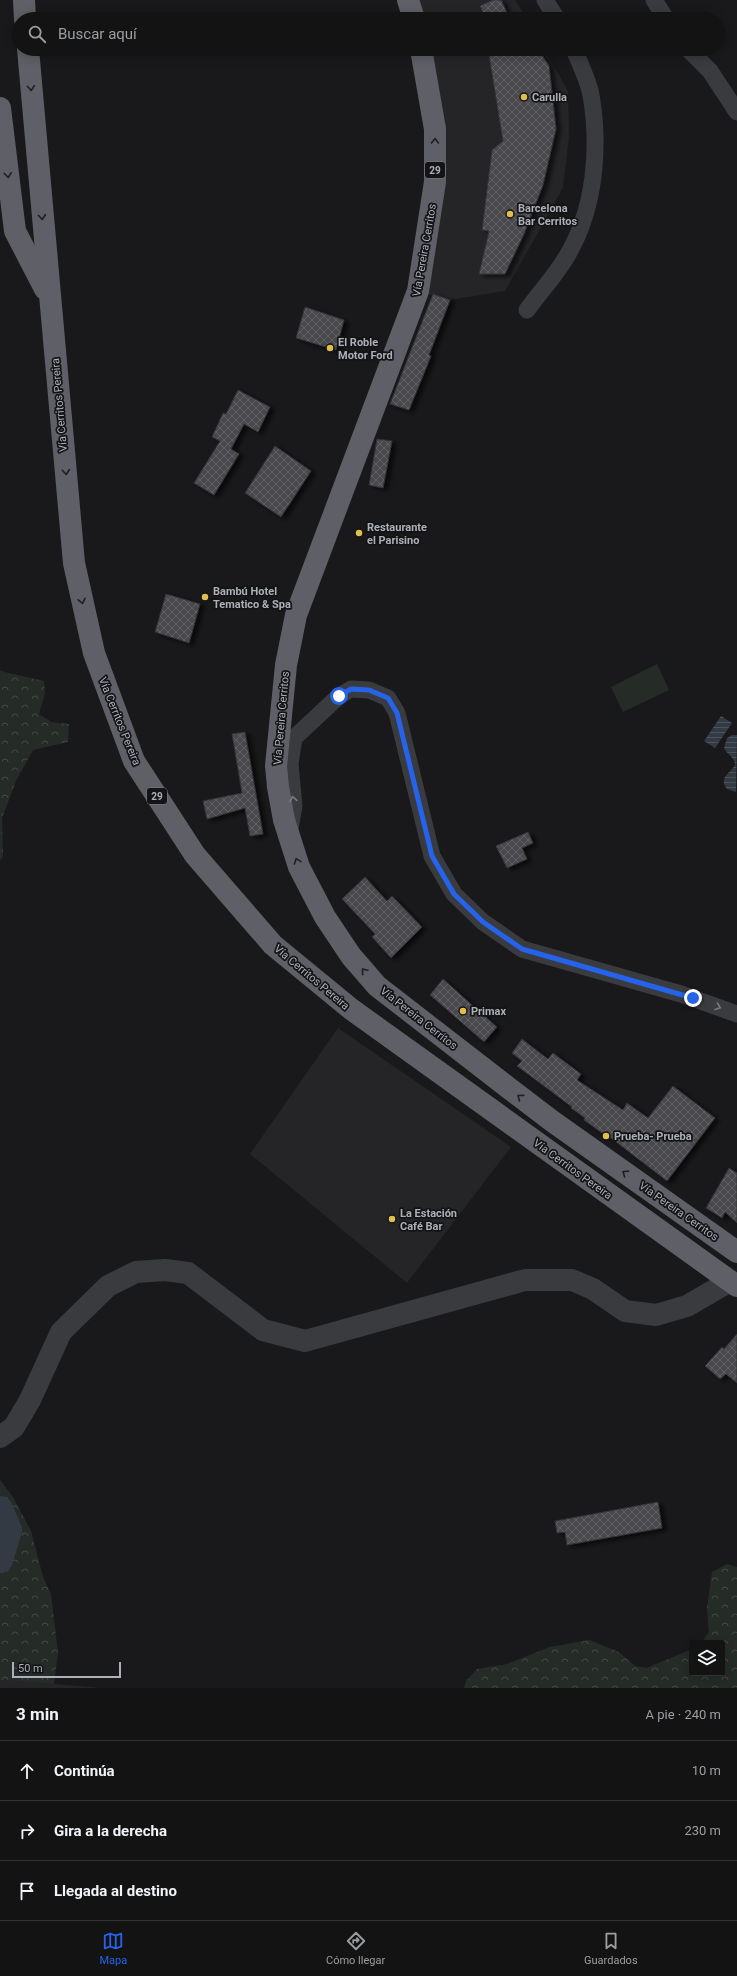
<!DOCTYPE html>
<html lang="es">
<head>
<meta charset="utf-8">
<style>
	body { margin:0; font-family:Roboto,sans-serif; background:#1c1c1d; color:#f1f3f6 }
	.controls { position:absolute; right:12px; bottom:12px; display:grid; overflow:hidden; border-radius:4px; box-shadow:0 2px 10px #0003 }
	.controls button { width:36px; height:36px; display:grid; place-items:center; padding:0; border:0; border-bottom:1px solid #323234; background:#131314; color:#f1f3f6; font:20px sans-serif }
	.scale { position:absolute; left:12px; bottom:10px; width:109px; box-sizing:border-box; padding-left:4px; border:2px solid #adafb9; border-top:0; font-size:11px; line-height:14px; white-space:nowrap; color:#adafb9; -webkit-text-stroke:3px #141416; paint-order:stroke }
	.stop { position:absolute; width:12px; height:12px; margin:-9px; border:3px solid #2563eb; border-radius:50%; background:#fff }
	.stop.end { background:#2563eb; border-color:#fff; box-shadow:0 1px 4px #0008 }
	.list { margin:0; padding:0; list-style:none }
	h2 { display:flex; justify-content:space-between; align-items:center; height:52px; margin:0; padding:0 16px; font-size:17px }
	h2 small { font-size:13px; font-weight:400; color:#9d9ea0 }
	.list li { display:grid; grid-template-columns:26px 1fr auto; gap:12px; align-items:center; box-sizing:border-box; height:60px; padding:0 16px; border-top:1px solid #323234 }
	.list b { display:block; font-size:15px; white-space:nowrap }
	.list em { font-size:13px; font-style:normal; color:#9d9ea0 }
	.icon { flex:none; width:22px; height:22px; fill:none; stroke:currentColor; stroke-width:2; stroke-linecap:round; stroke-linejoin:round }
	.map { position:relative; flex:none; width:737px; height:1688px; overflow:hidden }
	.search { position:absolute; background:#131314; box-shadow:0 2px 10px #0003; left:12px; right:12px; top:12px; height:44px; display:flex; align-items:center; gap:10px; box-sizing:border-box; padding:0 14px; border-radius:22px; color:#9d9ea0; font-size:15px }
	.sheet { height:232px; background:#131314 }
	nav { display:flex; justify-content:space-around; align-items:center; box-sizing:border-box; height:56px; border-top:1px solid #323234; background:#131314; font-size:11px; color:#9d9ea0 }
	nav a { display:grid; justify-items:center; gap:2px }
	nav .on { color:#2563eb }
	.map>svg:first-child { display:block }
</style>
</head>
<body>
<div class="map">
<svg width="737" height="1688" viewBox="0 0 737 1688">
	<defs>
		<pattern id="forest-crowns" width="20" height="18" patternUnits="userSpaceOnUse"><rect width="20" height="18" fill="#252c27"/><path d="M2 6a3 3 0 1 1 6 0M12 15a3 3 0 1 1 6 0" fill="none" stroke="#424844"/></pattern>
		<pattern id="water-rules" width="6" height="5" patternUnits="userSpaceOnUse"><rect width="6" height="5" fill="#333a43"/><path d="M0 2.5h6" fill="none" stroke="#4e545c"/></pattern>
		<pattern id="building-cross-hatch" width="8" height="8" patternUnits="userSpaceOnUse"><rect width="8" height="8" fill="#48494d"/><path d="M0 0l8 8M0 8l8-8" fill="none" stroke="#606165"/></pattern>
		<filter id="shadow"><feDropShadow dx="4.5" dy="2.5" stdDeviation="2" flood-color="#0009"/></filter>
	</defs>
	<rect width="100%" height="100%" fill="#19191b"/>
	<g fill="#252528">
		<polygon points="408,0 515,0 527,19 414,19"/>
		<polygon points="421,49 544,49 568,91 569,137 563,188 505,291 449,300 418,291 435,182"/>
		<polygon points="338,1028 511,1147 407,1283 250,1154"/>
		<polygon points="0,1680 54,1684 102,1688 0,1688"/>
	</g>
	<g fill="url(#forest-crowns)">
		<polygon points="0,671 44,681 45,693 39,714 51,722 69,724 68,742 33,750 16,781 2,818 3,856 0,861"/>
		<polygon points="0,1480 13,1497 31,1531 43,1577 51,1594 58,1653 54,1684 0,1680"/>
		<polygon points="727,1564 737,1567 737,1688 464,1688 466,1681 477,1669 507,1664 550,1647 589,1640 619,1652 635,1666 647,1668 692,1649 692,1673 722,1673 722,1643 701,1643 709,1632 707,1608 712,1572"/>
	</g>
	<polygon fill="#252c27" points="657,664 669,690 623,712 611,687"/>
	<g fill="url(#water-rules)">
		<polygon points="721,716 732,723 715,748 704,741"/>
		<path d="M732,735H737L736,792L727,789C718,777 730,774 735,765C735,757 727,755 724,748L727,738Z"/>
	</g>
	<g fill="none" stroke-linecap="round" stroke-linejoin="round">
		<polyline stroke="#333a43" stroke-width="26" points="0,1509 9,1530 0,1560"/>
	</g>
	<g fill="url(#building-cross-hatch)" stroke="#333337" filter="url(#shadow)">
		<polygon points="493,0 501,0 510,19 486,19 480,6"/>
		<polygon points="488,49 538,49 549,66 556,129 543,185 524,234 505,274 479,274 489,231 482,230 492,150 503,141"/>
		<polygon points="433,294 450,300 429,355 431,356 409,410 390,404"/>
		<polygon points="305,307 344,320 336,350 296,338"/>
		<polygon points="238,390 270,407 258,432 244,424 231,449 239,454 214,495 194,483 220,441 212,437 223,413 226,414"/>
		<polygon points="377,439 392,441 383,488 369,485"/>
		<polygon points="275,446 311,471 281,517 245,493"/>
		<polygon points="166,594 200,604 189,643 155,632"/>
		<polygon points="245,732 263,834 250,836 245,808 207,819 203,801 242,793 232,734"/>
		<polygon points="528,832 533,843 522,848 527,859 507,868 496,846"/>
		<polygon points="365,877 387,901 392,896 422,927 391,958 372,937 375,934 342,899"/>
		<polygon points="443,979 497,1027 484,1042 430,995"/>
		<polygon points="522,1039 548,1059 553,1053 581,1074 577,1080 623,1110 627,1103 648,1118 673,1086 715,1118 667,1181 603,1132 602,1133 584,1120 585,1118 571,1108 572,1107 517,1066 522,1061 512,1053"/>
		<polygon points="729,1168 737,1173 737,1223 725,1212 722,1218 706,1208"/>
		<polygon points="737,1334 737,1383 726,1374 720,1379 705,1366 722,1347 724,1349"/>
		<polygon points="658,1502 662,1528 567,1545 565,1532 557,1533 555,1521"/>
	</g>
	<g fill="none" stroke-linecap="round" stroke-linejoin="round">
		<g stroke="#3a3b3f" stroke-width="17">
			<polyline points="545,0 557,19"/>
			<polyline points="654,0 666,19"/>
			<polyline points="688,49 710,71 737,112"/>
			<path d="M527,310C540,292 556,275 567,256C595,209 600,148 591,95C588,80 580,64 574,49"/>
			<polyline points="289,834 294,806 290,764 294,738 339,696 351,689 369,690 388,698 397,713 432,856 454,894 483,922 522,949 681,994 737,1014"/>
		</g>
		<polyline stroke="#3a3b3f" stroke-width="22" points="0,1437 14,1427 30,1400 61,1332 108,1286 136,1272 165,1270 188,1273 263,1330 305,1341 525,1280 572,1280 593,1289 625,1311 656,1315 687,1306 730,1281"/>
		<g stroke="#5f6067" stroke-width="22">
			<polyline points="24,0 25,19"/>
			<polyline points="408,0 414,19"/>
			<polyline points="28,49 74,563 94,653 134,761 195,855 273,945 351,1009 737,1286"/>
			<polyline points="421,49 435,129 435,182 418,291 296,615 286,665 276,766 278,787 284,820 299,867 325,917 351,956 377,986 510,1089 552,1121 737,1252"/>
			<polyline points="0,108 15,231 45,289"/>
		</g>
	</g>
	<defs><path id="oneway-chevron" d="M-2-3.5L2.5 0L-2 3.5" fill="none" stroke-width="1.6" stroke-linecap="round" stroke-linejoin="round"/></defs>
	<g stroke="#1f1f22">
		<use href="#oneway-chevron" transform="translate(31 88) rotate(85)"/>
		<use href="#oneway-chevron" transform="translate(435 141) rotate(-90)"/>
		<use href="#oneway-chevron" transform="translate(8 175) rotate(83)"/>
		<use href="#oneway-chevron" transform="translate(42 217) rotate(85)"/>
		<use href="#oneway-chevron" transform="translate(66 472) rotate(85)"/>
		<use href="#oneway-chevron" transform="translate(82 601) rotate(78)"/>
		<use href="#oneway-chevron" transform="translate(297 861) rotate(-110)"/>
		<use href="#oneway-chevron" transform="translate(364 971) rotate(-131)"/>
		<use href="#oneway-chevron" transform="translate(520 1097) rotate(-143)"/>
		<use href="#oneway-chevron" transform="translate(625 1173) rotate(-145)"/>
	</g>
	<g stroke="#797b82">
		<use href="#oneway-chevron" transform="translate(293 799) rotate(-99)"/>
		<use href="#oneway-chevron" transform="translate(718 1007) rotate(20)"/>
	</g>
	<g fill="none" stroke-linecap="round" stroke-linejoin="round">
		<polyline stroke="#2563eb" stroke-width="5" points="339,696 351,689 369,690 388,698 397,713 432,856 454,894 483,922 522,949 693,998"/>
	</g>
	<g fill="#e2be4a" stroke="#141416" stroke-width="1.5">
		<circle cx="524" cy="97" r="4"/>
		<circle cx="510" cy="214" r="4"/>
		<circle cx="330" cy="348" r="4"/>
		<circle cx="359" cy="533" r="4"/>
		<circle cx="205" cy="597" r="4"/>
		<circle cx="463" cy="1011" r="4"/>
		<circle cx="606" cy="1136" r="4"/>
		<circle cx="392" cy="1219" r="4"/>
	</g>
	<g text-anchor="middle" stroke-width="3.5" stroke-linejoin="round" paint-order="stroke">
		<g fill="#141416" stroke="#7f8088" stroke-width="1">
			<rect x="425" y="162" width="20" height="16" rx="3"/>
			<rect x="147" y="788" width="20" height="16" rx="3"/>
		</g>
		<g font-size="10" font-weight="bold" fill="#adafb9">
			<text x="435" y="174">29</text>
			<text x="157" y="800">29</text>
		</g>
		<g font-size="11" font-weight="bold" fill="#adafb9" stroke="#141416" text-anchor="start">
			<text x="532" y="101">Carulla</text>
			<text x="518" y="212">Barcelona<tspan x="518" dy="13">Bar Cerritos</tspan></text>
			<text x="338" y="346">El Roble<tspan x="338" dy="13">Motor Ford</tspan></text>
			<text x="367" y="531">Restaurante<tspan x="367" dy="13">el Parisino</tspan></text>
			<text x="213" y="595">Bambú Hotel<tspan x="213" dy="13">Tematico &amp; Spa</tspan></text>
			<text x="471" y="1015">Primax</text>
			<text x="614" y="1140">Prueba- Prueba</text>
			<text x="400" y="1217">La Estación<tspan x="400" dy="13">Café Bar</tspan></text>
		</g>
		<g font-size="11" fill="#adafb9" stroke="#141416">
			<text transform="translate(424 250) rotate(-80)" y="4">Vía Pereira Cerritos</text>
			<text transform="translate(59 405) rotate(-95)" y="4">Vía Cerritos Pereira</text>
			<text transform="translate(281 718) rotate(-85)" y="4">Vía Pereira Cerritos</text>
			<text transform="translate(120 721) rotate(68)" y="4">Vía Cerritos Pereira</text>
			<text transform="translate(312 977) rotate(40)" y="4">Vía Cerritos Pereira</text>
			<text transform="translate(419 1018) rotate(38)" y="4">Vía Pereira Cerritos</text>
			<text transform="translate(573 1169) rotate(36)" y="4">Vía Cerritos Pereira</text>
			<text transform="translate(679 1211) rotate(35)" y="4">Vía Pereira Cerritos</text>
		</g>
	</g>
</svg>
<div class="controls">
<button><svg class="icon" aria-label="layers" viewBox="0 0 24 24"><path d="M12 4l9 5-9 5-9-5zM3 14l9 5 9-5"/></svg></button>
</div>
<div class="scale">50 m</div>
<div class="stop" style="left:339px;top:696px"></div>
<div class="stop end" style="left:693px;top:998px"></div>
<div class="search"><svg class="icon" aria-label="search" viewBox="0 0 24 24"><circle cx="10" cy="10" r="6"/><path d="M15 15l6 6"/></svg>Buscar aquí</div>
</div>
<section class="sheet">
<h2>3 min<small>A pie · 240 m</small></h2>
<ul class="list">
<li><svg class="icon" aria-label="ahead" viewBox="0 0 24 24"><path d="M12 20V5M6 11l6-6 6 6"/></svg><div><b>Continúa</b></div><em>10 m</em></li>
<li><svg class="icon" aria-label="right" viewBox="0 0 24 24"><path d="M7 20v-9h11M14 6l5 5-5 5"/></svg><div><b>Gira a la derecha</b></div><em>230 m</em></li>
<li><svg class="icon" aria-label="arrive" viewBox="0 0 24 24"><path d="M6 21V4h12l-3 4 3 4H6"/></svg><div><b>Llegada al destino</b></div></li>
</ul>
</section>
<nav>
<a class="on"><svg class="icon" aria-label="map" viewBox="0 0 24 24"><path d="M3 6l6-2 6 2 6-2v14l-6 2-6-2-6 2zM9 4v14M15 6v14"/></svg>Mapa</a>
<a><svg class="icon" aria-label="directions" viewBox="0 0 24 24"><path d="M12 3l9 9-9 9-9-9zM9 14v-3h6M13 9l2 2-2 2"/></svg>Cómo llegar</a>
<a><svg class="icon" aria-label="saved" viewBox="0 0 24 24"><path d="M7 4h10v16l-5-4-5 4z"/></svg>Guardados</a>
</nav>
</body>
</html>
